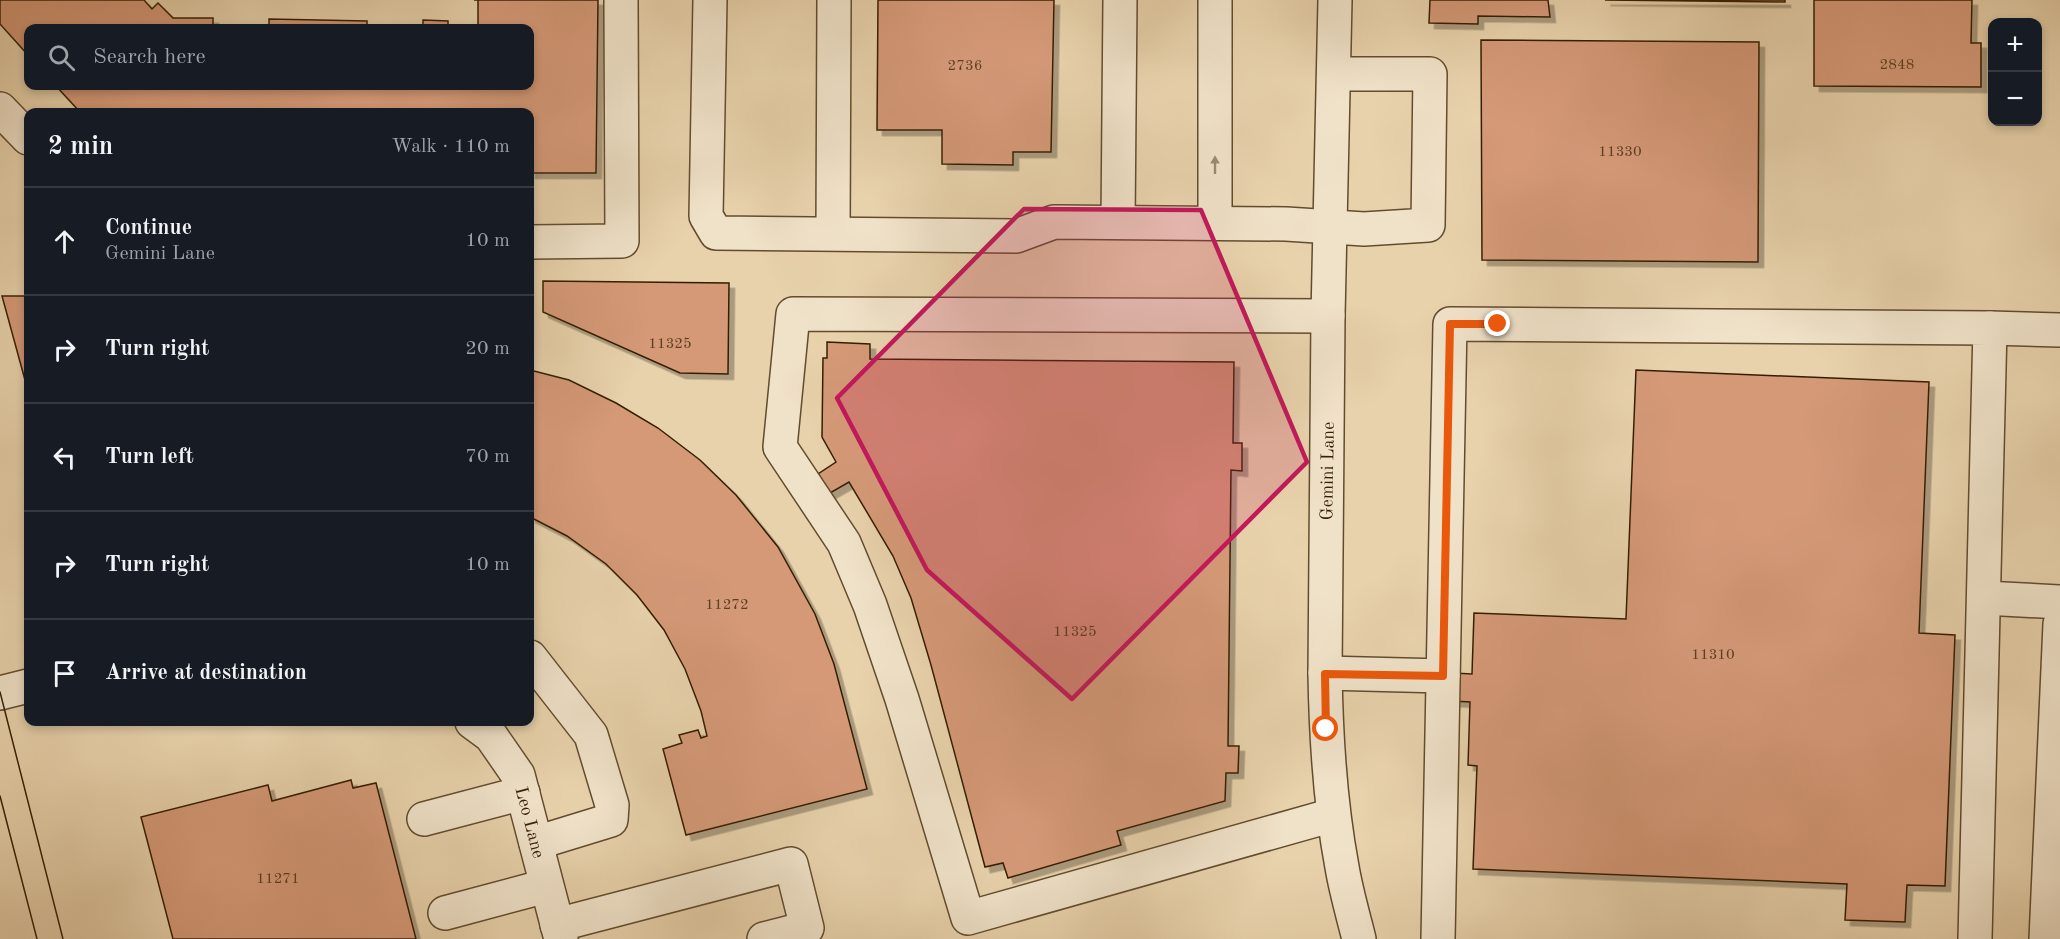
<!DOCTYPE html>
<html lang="en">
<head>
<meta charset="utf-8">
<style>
	body { margin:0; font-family:"Old Standard TT",serif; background:#242831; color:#f1f3f6 }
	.controls { position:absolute; right:18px; top:18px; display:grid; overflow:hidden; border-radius:12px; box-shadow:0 3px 9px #0003 }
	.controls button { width:54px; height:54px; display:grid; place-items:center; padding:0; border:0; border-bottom:2px solid #363941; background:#171b24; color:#f1f3f6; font:30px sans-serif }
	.stop { position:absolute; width:18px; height:18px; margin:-14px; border:4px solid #ea580c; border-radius:50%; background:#fff }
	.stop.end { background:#ea580c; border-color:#fff; box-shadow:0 2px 6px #0008 }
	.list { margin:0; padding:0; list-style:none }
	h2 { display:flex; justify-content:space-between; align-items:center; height:78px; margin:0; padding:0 24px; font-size:26px }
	h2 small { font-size:20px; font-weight:400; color:#9ea1a6 }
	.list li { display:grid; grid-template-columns:39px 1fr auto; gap:18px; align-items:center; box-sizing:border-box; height:108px; padding:0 24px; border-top:2px solid #363941 }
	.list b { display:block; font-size:22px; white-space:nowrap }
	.list p { margin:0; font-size:20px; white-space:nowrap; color:#9ea1a6 }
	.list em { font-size:20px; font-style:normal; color:#9ea1a6 }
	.icon { flex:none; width:33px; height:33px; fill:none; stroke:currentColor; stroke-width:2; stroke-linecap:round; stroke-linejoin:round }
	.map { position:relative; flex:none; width:2060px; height:939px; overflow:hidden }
	.search { position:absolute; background:#171b24; box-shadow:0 3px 9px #0003; left:24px; top:24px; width:510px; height:66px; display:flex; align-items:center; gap:15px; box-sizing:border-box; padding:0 21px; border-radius:12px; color:#9ea1a6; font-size:22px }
	.panel { position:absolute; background:#171b24; box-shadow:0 3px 9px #0003; left:24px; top:108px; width:510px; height:618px; border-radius:12px }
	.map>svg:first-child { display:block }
</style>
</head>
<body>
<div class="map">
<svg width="2060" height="939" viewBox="0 0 2060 939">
	<defs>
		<filter id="shadow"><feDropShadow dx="5.5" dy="5.5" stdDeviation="0" flood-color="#0004"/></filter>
	</defs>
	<rect width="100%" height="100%" fill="#e8d2ac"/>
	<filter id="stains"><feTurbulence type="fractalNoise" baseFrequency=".00333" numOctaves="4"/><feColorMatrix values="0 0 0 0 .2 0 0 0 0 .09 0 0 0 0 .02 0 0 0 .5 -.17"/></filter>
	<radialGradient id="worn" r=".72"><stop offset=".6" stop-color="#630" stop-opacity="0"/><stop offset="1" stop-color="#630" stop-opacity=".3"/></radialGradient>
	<g fill="#d59978" stroke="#361f04" stroke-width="1.5" filter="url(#shadow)">
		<polygon points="0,0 144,0 152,9 158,3 173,18 213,18 213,28 233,28 28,28 28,55 0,24"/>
		<polygon points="474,0 598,0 596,173 530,173 530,112 80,112 56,86 530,86 530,28 478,28 478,0"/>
		<polygon points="878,0 1054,0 1051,152 1013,152 1013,165 942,164 942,130 877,130"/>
		<polygon points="1430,0 1548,0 1550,17 1478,16 1478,24 1429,23"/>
		<polygon points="1605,0 1785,0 1785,2"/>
		<polygon points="1814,0 1972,0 1971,43 1981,43 1981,87 1814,86"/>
		<polygon points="269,19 367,21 367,28 269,28"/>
		<polygon points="423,20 448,21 448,28 423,28"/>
		<polygon points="1481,40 1759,42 1758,262 1482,260"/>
		<polygon points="543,281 729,283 728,374 680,373 543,312"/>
		<polygon points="2,296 28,296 28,391"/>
		<polygon points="827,342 870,344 870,359 1234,362 1233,443 1242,443 1242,471 1231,470 1228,746 1239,746 1238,773 1226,773 1225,801 1117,831 1121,845 1008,878 1003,863 985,867 931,665 911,598 893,556 849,482 830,493 818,474 836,462 822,437 823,358 827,358"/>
		<polygon points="530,370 569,380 616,403 658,428 700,460 736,495 778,547 815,614 834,664 867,789 686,835 663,749 682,743 679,735 698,730 701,738 707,736 701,711 685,669 664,630 637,595 606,564 567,536 530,517"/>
		<polygon points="1636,370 1929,382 1919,633 1955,635 1945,886 1907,885 1905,922 1845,920 1847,884 1473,869 1477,766 1468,765 1470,702 1452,701 1454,673 1472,674 1474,613 1626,619"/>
		<polygon points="351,780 353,788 376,783 416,939 173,939 141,817 268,785 272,801"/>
	</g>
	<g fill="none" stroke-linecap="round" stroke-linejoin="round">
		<g stroke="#624c2e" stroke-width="36">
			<g id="minor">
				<polyline points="710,0 706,216 716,233 1016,236 1054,222 1286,224 1364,229 1428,225 1430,74 1334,74"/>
				<polyline points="1215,0 1215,223"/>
				<path d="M1335,0L1328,316L1325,673C1326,738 1330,803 1342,867C1346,891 1353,915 1359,939"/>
				<polyline points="0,109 28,138"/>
				<polyline points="1118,222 1120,0"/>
				<polyline points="833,233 834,0"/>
				<polyline points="530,242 622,241 621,0"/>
				<polyline points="1328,316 793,314 780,447 844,543 870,605 902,699 968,918 1333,815"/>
				<polyline points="1990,328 2060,330"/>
				<polyline points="1984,598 2060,602"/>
				<polyline points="530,657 591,735 612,805 611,820 536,843"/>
				<polyline points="1325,673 1443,676"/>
				<polyline points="0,693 28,686"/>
				<path id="s1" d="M472,722L491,736L518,775L561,939"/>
				<polyline points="424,819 523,793"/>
				<polyline points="445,913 546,886"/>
				<polyline points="557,925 791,864 807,928 764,939"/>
				<polyline points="1438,939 1450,324 1990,328 1975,939"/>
				<polyline points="2046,939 2060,624"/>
			</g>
		</g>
		<use href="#minor" stroke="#f0e2c9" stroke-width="33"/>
		<g stroke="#361f04" stroke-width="1.5">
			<polyline points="0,692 63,939"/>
			<polyline points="0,796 37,939"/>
		</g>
	</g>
	<defs><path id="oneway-solid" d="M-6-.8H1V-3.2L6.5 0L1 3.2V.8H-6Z" transform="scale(1.5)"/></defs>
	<use fill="#9c8a70" href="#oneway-solid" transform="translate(1215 165) rotate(-90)"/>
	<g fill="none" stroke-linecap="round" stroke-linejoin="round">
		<polyline stroke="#ea580c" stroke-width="8" points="1326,729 1325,674 1443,676 1450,324 1498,324"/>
	</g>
	<path fill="#c2185b" fill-opacity="0.2" stroke="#c2185b" stroke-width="4.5" stroke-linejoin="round" d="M1024,209L1201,210L1307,462L1072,699L927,570L837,398Z"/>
	<g text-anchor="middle" stroke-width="4.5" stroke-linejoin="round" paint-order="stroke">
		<g font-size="15" fill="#5e3e21">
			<text x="1897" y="69">2848</text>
			<text x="965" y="70">2736</text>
			<text x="1620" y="156">11330</text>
			<text x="670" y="348">11325</text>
			<text x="727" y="609">11272</text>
			<text x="1075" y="636">11325</text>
			<text x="1713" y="659">11310</text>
			<text x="278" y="883">11271</text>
		</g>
		<g font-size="18" fill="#361f04" stroke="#f0e2c9">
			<text transform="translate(1327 471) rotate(-89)" y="6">Gemini Lane</text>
			<text dy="6" stroke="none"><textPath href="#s1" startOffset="120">Leo Lane</textPath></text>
		</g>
	</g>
	<rect width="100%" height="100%" filter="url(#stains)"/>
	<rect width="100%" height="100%" fill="url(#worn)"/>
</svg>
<div class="controls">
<button>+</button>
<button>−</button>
</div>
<div class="stop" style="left:1326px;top:729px"></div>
<div class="stop end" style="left:1498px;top:324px"></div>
<div class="search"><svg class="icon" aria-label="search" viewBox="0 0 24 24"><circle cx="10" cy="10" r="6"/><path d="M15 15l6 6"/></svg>Search here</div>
<section class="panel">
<h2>2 min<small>Walk · 110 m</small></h2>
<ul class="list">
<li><svg class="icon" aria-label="ahead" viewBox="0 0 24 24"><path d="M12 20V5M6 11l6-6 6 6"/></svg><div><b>Continue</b><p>Gemini Lane</p></div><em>10 m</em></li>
<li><svg class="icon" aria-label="right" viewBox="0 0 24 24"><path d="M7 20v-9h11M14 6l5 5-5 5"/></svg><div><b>Turn right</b></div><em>20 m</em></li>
<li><svg class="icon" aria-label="left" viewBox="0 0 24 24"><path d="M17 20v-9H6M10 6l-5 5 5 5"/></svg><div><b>Turn left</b></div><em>70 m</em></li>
<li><svg class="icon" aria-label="right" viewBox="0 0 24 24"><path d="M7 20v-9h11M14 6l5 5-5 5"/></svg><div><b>Turn right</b></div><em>10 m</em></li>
<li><svg class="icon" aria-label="arrive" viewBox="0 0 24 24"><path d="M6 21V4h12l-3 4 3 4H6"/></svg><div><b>Arrive at destination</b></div></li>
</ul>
</section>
</div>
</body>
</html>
